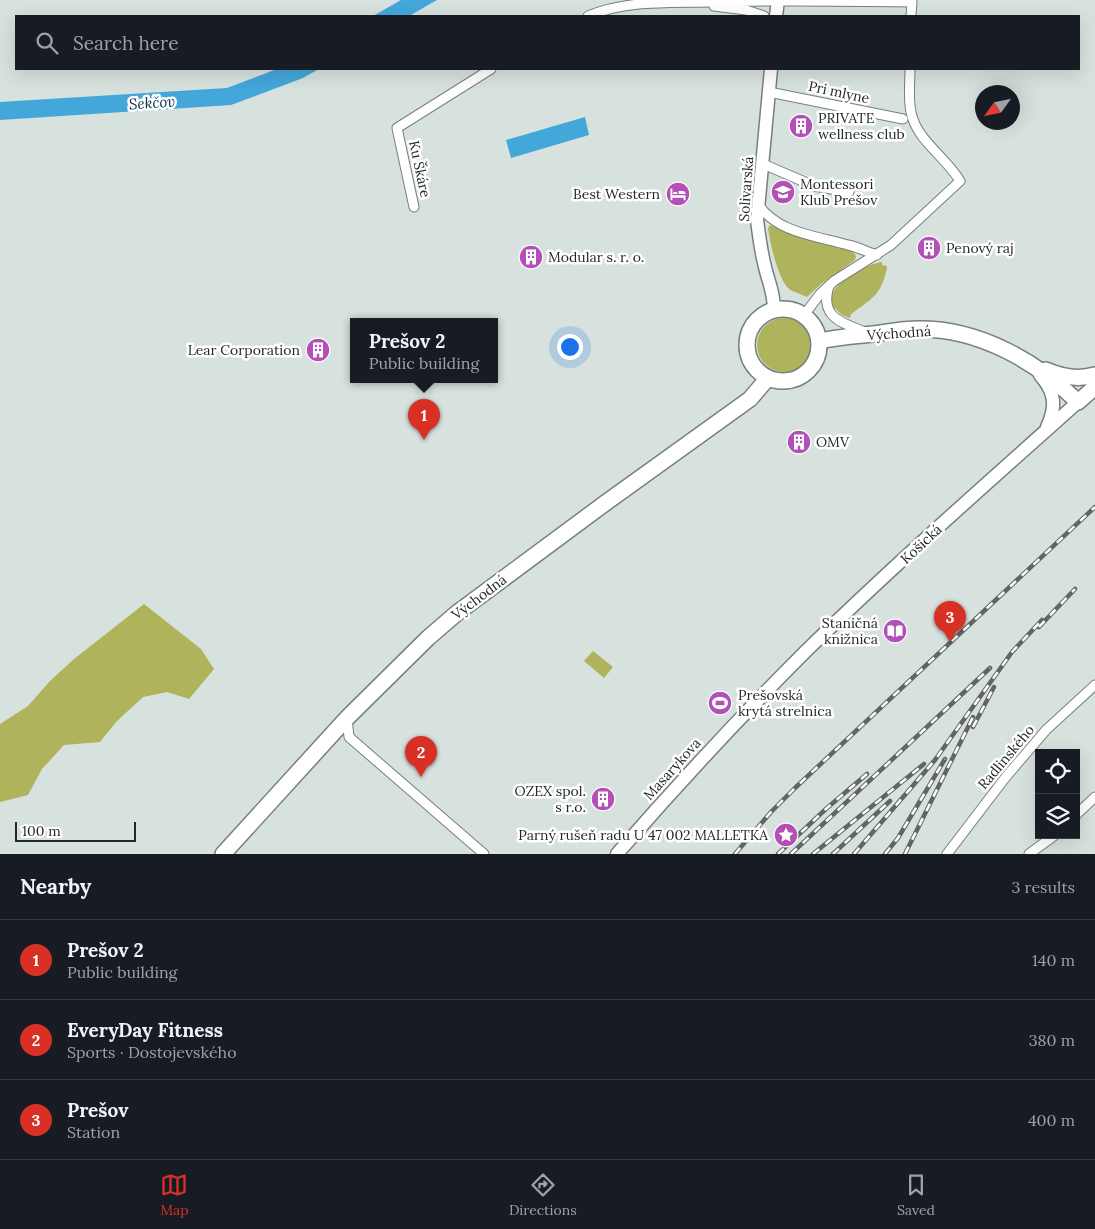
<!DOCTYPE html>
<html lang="en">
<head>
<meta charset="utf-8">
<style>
	body { margin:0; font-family:Lora,serif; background:#20242c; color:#f1f3f6 }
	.controls { position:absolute; right:15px; bottom:15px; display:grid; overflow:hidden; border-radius:0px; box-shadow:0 5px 20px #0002 }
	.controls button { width:45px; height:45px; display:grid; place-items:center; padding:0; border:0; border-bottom:1px solid #363941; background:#171b24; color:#f1f3f6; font:25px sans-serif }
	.compass { position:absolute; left:975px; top:85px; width:45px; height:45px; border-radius:50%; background:#171b24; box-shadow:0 5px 20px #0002; rotate:237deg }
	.scale { position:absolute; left:15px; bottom:12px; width:121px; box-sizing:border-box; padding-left:5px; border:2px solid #242826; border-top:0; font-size:14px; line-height:18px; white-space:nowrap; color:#242826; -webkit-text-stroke:4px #fff; paint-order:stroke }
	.you { position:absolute; left:569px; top:346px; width:18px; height:18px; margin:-12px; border:4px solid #fff; border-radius:50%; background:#1a73e8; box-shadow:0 0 0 8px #1a73e833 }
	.badge { display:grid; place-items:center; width:32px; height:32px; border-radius:50%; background:#d93025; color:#fff; font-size:16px; font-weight:700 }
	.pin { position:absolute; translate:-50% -41px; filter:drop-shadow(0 1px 2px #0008) }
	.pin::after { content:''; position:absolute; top:26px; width:18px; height:15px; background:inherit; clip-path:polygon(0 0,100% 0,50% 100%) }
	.popup { position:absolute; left:350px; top:318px; width:148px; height:65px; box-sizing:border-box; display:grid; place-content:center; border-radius:0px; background:#171b24; filter:drop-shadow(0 1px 4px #0005); font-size:16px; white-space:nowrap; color:#9ea1a6 }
	.popup b { font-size:19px; color:#f1f3f6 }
	.popup::after { content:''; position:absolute; left:50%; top:100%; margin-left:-10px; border:10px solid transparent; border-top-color:#171b24 }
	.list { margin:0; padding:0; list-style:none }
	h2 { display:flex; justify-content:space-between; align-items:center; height:65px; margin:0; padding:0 20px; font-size:21px }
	h2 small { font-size:16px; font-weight:400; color:#9ea1a6 }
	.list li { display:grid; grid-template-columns:32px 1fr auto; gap:15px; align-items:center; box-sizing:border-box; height:80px; padding:0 20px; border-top:1px solid #363941 }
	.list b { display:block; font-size:19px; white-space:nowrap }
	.list p { margin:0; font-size:16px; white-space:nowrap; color:#9ea1a6 }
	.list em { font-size:16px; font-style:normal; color:#9ea1a6 }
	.icon { flex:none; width:28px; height:28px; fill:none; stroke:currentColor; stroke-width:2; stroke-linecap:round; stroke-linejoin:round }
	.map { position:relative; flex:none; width:1095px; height:854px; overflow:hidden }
	.search { position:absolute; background:#171b24; box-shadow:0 5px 20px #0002; left:15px; right:15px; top:15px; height:55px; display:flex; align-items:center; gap:12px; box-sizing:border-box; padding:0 18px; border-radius:0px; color:#9ea1a6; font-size:19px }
	.sheet { height:305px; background:#171b24 }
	nav { display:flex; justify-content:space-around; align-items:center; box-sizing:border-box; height:70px; border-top:1px solid #363941; background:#171b24; font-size:14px; color:#9ea1a6 }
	nav a { display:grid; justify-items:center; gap:2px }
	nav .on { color:#d93025 }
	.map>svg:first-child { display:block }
</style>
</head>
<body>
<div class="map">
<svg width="1095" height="854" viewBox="0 0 1095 854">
	<rect width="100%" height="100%" fill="#d7e1dd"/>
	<g fill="#aeb35c">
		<path d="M770,225L804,238L852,249L856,256L855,260L821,284L807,297L790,290C778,280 770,243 768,228Z"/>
		<path d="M882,262V265L887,266V268C881,295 873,298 851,314L850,318L842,315L834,307L832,308V293C839,281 868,263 882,262Z"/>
		<circle cx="784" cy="345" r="27"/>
		<polygon points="144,604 201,649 214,669 189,699 167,692 143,697 117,721 100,742 64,745 42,769 28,795 0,802 0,724 28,706 50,681 74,659"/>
		<polygon points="593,651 613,667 604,678 584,661"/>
	</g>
	<g fill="#44a7da">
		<polygon points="401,0 437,0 409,16 373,16"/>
		<polygon points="277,69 319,69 303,78 231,105 0,120 0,102 227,88"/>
		<polygon points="585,117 589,135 511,158 506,140"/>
	</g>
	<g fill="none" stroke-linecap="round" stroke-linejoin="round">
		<g stroke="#77807d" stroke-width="11">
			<g id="street">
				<polyline points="714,6 746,10 764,16"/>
				<path d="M588,16C626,0 668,3 709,2C776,0 844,1 912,2L911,16"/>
				<polyline points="769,92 903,119"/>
				<polyline points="763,164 814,186 849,192"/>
				<path d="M758,204C777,233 817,236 848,245C858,247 867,252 877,255"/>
				<polyline points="414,207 397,128 491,69"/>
				<path d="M829,286C819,317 842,323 865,332"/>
				<path d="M804,315L820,294L834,281L891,245L960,181C946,157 916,140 911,112C908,98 910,83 910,69"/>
				<polyline points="347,718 349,737 484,854"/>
				<polyline points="1076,815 1095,797"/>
				<polyline points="947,854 1005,778 1046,730 1095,685"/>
				<polyline points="1029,854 1055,835"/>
			</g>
		</g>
		<g stroke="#77807d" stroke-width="15">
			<g id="secondary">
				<polyline points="776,16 778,0"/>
				<path d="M771,69L757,220C759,236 761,252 765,267C769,284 774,292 774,310"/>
				<path d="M1040,375C1055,392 1057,406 1047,427"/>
				<path d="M617,854C678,784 740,717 805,652C893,566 986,484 1078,402"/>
			</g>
		</g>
		<g stroke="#77807d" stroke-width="18">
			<g id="primary">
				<circle cx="783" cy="345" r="36"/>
				<path d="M820,341C837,337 855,336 873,334C888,332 903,329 918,329C978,328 1036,361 1078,402L1095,387"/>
				<path d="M1046,370C1062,377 1078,380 1095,375"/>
				<polyline points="223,854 347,718 428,638 457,613 604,504 750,399 768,378"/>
			</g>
		</g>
		<use href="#street" stroke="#fff" stroke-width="9"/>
		<use href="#secondary" stroke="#fff" stroke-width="12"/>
		<use href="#primary" stroke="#fff" stroke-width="15"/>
		<g stroke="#606664" stroke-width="4.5">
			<g id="rail">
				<polyline points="1039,627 1075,589"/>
				<polyline points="973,727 994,687"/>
				<polyline points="735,854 771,812 795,788 1095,507"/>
				<polyline points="778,854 827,808 867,774"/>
				<polyline points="791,854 990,668"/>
				<polyline points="813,854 924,764"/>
				<polyline points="833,854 890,801"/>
				<polyline points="854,854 935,760 1012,652 1042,620"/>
				<polyline points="885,854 898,838 945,759"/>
				<polyline points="905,854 973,717"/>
			</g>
		</g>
		<use href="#rail" stroke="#fff" stroke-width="2.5" stroke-dasharray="8" stroke-linecap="butt"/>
	</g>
	<defs>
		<g id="building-disc" transform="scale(1.25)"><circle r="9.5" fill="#b350b7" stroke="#fff"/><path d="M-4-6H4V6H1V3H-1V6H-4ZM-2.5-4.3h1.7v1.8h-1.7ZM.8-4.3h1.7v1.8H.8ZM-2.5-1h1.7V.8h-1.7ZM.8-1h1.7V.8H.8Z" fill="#fff"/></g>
		<g id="school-disc" transform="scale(1.25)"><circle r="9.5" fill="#b350b7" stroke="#fff"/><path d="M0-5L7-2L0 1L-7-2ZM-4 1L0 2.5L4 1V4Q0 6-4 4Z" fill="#fff"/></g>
		<g id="hotel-disc" transform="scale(1.25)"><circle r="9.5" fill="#b350b7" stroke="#fff"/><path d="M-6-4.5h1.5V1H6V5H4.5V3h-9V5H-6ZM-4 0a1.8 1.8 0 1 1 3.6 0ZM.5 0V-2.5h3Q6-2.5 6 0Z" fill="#fff"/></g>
		<g id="library-disc" transform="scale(1.25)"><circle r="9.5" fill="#b350b7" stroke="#fff"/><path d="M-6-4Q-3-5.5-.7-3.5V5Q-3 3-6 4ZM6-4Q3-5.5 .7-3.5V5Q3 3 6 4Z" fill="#fff"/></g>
		<g id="stadium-disc" transform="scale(1.25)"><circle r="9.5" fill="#b350b7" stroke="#fff"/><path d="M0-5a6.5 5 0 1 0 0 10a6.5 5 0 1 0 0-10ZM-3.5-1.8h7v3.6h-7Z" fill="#fff"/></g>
		<g id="sight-disc" transform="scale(1.25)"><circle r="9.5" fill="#b350b7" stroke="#fff"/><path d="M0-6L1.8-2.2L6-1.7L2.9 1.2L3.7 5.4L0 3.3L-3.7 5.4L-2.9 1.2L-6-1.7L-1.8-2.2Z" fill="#fff"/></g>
	</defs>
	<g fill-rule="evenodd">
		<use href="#building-disc" x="801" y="126"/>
		<use href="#school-disc" x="783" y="192"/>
		<use href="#hotel-disc" x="678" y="194"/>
		<use href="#building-disc" x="929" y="248"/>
		<use href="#building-disc" x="531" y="257"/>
		<use href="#building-disc" x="318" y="350"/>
		<use href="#building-disc" x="799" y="442"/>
		<use href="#library-disc" x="895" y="631"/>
		<use href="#stadium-disc" x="720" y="703"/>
		<use href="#building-disc" x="603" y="799"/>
		<use href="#sight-disc" x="786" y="835"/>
	</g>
	<g text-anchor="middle" stroke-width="5" stroke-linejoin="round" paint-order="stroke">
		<g font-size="14" fill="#242826" stroke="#fff">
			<text transform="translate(839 92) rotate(12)" y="5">Pri mlyne</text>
			<text transform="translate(420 169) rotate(78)" y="5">Ku Škáre</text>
			<text transform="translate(746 189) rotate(-86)" y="5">Solivarská</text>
			<text transform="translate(899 333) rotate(-4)" y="5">Východná</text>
			<text transform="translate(921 544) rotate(-43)" y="5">Košická</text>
			<text transform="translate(479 597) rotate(-37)" y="5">Východná</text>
			<text transform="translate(1006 757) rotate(-50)" y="5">Radlinského</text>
			<text transform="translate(672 769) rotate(-48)" y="5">Masarykova</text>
		</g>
		<g font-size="14" fill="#242826" stroke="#fff" text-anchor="start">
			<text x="818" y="123">PRIVATE<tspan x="818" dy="16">wellness club</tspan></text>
			<text x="800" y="189">Montessori<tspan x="800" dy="16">Klub Prešov</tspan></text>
			<text x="660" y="199" text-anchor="end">Best Western</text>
			<text x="946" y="253">Penový raj</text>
			<text x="548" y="262">Modular s. r. o.</text>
			<text x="300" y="355" text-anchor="end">Lear Corporation</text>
			<text x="816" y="447">OMV</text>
			<text x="878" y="628" text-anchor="end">Staničná<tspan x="878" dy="16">knižnica</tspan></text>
			<text x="738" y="700">Prešovská<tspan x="738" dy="16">krytá strelnica</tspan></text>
			<text x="586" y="796" text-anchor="end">OZEX spol.<tspan x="586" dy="16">s r.o.</tspan></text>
			<text x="768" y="840" text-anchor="end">Parný rušeň radu U 47 002 MALLETKA</text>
		</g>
		<g font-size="15" font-style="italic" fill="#043146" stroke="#fff">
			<text transform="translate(152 103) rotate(-4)" y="5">Sekčov</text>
		</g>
	</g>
</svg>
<div class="controls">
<button><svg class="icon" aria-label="locate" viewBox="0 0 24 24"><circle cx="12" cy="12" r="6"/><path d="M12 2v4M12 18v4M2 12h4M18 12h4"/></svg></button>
<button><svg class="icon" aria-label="layers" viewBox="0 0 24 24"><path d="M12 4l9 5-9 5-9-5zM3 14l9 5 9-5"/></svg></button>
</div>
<svg class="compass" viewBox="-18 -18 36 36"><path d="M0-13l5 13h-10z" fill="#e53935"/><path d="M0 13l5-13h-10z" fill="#9ea1a6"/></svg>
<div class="scale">100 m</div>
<div class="you"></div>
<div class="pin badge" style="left:424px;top:440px">1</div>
<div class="popup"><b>Prešov 2</b>Public building</div>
<div class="pin badge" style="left:421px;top:777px">2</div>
<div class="pin badge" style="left:950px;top:642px">3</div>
<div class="search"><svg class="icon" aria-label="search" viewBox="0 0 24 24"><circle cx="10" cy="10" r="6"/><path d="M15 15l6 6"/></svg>Search here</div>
</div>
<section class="sheet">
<h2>Nearby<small>3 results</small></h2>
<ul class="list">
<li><span class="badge">1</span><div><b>Prešov 2</b><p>Public building</p></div><em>140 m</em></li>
<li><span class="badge">2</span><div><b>EveryDay Fitness</b><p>Sports · Dostojevského</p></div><em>380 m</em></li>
<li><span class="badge">3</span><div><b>Prešov</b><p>Station</p></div><em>400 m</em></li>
</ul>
</section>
<nav>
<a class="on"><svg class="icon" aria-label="map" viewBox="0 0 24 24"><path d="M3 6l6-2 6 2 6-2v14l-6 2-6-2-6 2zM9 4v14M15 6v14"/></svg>Map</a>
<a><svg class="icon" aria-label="directions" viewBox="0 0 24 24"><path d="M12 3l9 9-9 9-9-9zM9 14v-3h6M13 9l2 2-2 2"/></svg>Directions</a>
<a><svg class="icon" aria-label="saved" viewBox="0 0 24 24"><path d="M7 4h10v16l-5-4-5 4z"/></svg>Saved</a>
</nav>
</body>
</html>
